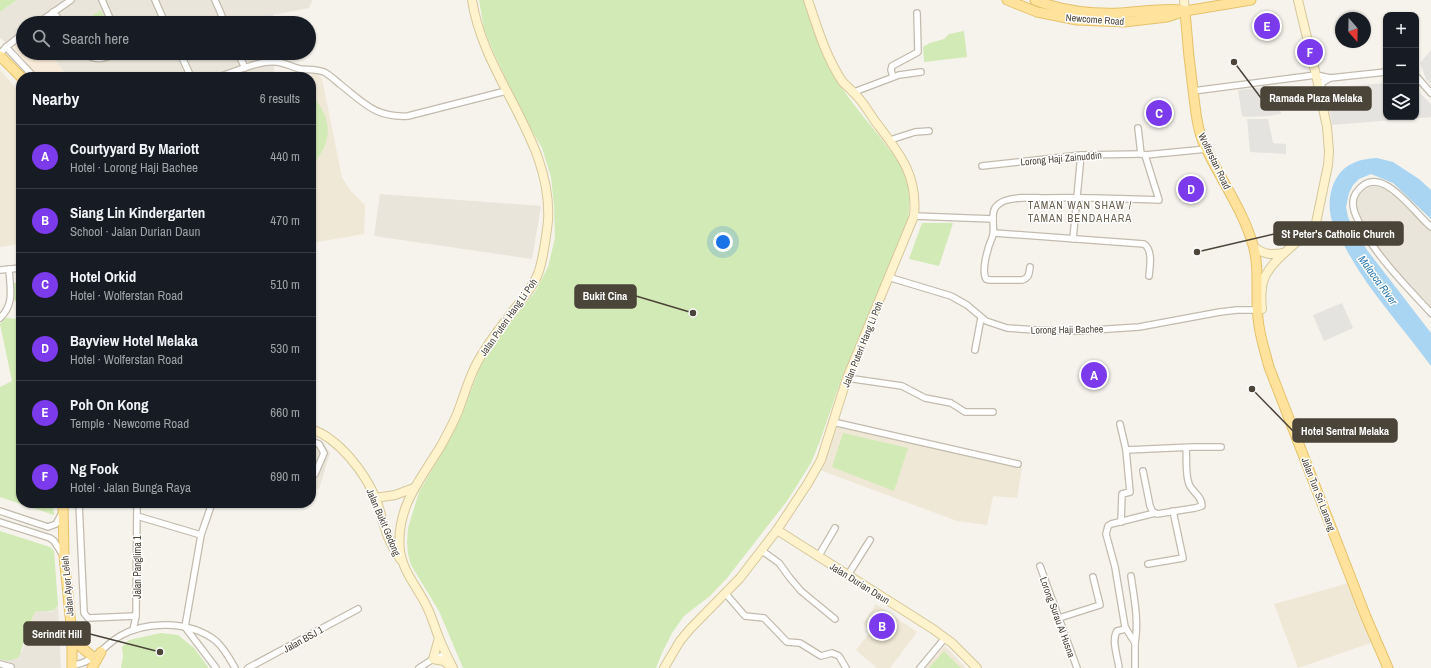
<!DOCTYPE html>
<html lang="en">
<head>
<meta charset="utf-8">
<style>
	body { margin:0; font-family:"Archivo Narrow",sans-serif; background:#242831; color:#f1f3f6 }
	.controls { position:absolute; right:12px; top:12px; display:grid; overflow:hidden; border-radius:8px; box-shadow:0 1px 3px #0004 }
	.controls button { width:36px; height:36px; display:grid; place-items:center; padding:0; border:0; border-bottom:1px solid #363941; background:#171b24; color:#f1f3f6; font:20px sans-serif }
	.compass { position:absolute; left:1335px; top:12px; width:36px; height:36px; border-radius:50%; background:#171b24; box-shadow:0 1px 3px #0004; rotate:160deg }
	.you { position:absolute; left:723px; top:242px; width:14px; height:14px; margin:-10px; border:3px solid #fff; border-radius:50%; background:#1a73e8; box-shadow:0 0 0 6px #1a73e833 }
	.badge { display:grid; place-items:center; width:26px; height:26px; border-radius:50%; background:#7c3aed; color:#fff; font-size:13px; font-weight:700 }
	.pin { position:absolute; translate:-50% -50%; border:2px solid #fff; box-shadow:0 1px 4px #0006 }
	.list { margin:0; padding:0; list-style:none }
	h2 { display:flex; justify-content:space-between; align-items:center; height:52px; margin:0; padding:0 16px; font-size:17px }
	h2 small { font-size:13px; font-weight:400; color:#9ea1a6 }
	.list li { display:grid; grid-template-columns:26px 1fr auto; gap:12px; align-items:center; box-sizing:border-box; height:64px; padding:0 16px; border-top:1px solid #363941 }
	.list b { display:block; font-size:15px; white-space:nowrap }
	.list p { margin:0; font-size:13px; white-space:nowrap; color:#9ea1a6 }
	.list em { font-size:13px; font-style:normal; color:#9ea1a6 }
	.icon { flex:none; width:22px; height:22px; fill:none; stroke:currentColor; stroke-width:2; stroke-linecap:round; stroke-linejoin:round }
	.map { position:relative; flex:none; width:1431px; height:668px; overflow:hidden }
	.search { position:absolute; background:#171b24; box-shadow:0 1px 3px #0004; left:16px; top:16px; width:300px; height:44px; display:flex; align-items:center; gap:10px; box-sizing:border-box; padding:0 14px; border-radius:22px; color:#9ea1a6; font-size:15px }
	.panel { position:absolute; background:#171b24; box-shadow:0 1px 3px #0004; left:16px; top:72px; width:300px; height:436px; border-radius:16px }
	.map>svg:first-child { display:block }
</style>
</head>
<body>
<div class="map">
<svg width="1431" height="668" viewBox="0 0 1431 668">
	<rect width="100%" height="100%" fill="#f6f3ec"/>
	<g fill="#eae5da">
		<polygon points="17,0 311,0 312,1 309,8 273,15 273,23 23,23 23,37 12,45 5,42 0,38 0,12"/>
		<polygon points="49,53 274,53 274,77 68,77"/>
		<polygon points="1369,179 1380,180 1388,184 1431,224 1431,319 1381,260 1368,241 1352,216 1350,200 1357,187 1363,182"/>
		<polygon points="380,194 541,206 532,259 374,236"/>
		<polygon points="311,437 323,443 330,453 319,489 311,490"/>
		<polygon points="58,605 61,668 0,668 0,659 4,661 22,652 31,621 35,612 41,610 51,612 57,608"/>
	</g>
	<polygon fill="#f7ead8" points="23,37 23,53 49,53 68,77 38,77 12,46"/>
	<g fill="#efe8d6">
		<polygon points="0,70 21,94 21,173 18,176 19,244 0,247"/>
		<polygon points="316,73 322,79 342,177 349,189 365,205 364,234 311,243 311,77 305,77"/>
		<polygon points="836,426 1022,468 1017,498 993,496 987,525 957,521 820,470"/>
		<polygon points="1349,583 1371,643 1298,668 1274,604"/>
		<polygon points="876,604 917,632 890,668 877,668 856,650 872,630 863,624"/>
		<polygon points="945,646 966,668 925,668"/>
	</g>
	<g fill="#d2eab5">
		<polygon points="0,0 17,0 0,12"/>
		<path d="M479,0H804C814,32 826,60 843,89C857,111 876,130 891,152C896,158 901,165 904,172C910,188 910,205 908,220L842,377L820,441L811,463L787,501L727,578L710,596L684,616L672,633L662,653L656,668H463L439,611L411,565L408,554L407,542L408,528L419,492L446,446L461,417L480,367L494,342L535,292L548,267L555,238L554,206L551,177L542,148L523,116L494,53L484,29Z"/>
		<polygon points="101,10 107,23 81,23"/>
		<polygon points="964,31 967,57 924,62 923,47 930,43 944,39 949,34"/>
		<path d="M311,95C327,111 334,133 321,153C318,157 316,163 311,165Z"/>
		<polygon points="922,223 953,223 939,266 909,259"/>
		<polygon points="13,283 21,283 21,305 14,300"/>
		<polygon points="5,318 21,319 21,503 53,503 54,515 0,497 0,387 12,381 0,324"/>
		<polygon points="843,433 908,448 894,491 832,467"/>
		<path d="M0,531L50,547L54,551L58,605C54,615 44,609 35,612L31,621L19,657C13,660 7,662 0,659Z"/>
		<polygon points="161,633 178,635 194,648 209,668 121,668 123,656 122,647 129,640"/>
		<polygon points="944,651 961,668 929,668"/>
	</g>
	<g fill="#e5e3e0">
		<polygon points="273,13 273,23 231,22"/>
		<polygon points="1431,50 1431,84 1426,79 1420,63"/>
		<polygon points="1386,83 1386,117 1416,117 1416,89 1431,104 1431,117 1332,125 1326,91 1335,87"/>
		<polygon points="1276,86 1281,114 1268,116 1246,117 1242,116 1238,90"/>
		<polygon points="1247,119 1268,119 1273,143 1286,144 1286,154 1250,152"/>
		<polygon points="1342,303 1353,328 1324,341 1313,315"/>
	</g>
	<path fill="#a9d4f2" d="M1377,158L1393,162L1419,179L1431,190V219L1393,183L1371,174L1359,179L1353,185L1349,193L1346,207L1348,217L1352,226L1367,250L1431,333V366C1402,326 1367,290 1344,245C1340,237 1334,229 1332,221C1328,208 1329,191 1336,179C1345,163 1360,159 1377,158Z"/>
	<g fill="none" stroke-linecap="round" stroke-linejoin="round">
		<g stroke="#c2bbae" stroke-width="8">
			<g id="street">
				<polyline points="102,0 112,23"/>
				<polyline points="155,0 165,23"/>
				<polyline points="215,0 225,23"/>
				<polyline points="53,12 62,23"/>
				<polyline points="38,23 71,0"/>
				<polyline points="6,47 34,77"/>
				<path d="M86,53C95,63 107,57 118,53"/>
				<polyline points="180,53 191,77"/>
				<polyline points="238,53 245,68"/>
				<polyline points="0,54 6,47 23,34"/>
				<polyline points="1416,76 1431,93"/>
				<path d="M218,77C235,72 259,60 277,62C285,63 292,67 300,69C308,70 316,69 324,72C330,75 336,81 341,85C364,103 376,118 408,116L506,91"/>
				<polyline points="893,77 891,70 892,66 918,52 917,13"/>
				<polyline points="1319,90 1323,82 1330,78"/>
				<polyline points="1193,91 1316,75 1330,78 1386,72"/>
				<polyline points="854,92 899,75 921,72"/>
				<polyline points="890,140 915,132 929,131"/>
				<polyline points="1145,155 1207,149"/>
				<polyline points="982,166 1081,155 1141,154"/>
				<polyline points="914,216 993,219"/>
				<path d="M1431,227C1413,212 1379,159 1356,193C1348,205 1358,220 1363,230C1379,259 1409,289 1431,313"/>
				<path d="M994,233L1144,244C1153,250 1150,266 1149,276"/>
				<polyline points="1073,239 1081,155"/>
				<path d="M1030,267C1029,274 1029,278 1022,280H990L986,279C981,270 988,247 992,238C996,229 990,217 995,208C996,206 1001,202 1004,201C1017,196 1033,198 1046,198C1084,197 1121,199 1159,200L1145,155L1141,154L1138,128"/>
				<polyline points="0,270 21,268"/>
				<polyline points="888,277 951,296 967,305 986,321 1007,328 1036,330 1078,331 1139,327 1220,312 1237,310 1260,310"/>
				<path d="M0,318C15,304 10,288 9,269"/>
				<polyline points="975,350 981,318"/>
				<polyline points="847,378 902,386 925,398 951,403 965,412 993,412"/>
				<polyline points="833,422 1018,464"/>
				<polyline points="1120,424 1126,450 1130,492 1122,494 1121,522"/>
				<polyline points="311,441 319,444 324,453 315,474 311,477"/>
				<polyline points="1126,450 1193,447 1221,447"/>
				<path d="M1143,471L1150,506L1153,512L1157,514L1195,508L1202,506C1202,496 1192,492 1189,484C1185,474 1187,458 1186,448"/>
				<polyline points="79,503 84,613 88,618 136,616"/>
				<polyline points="212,503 201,535 185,627 216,668"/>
				<polyline points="0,511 48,527 56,524 62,513"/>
				<polyline points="137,516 201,535"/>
				<polyline points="0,522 50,538 54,541 63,555"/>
				<polyline points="761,550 779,563 790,578 801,591 835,619"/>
				<polyline points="818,557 835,528"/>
				<polyline points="1148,564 1183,558 1173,511"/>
				<polyline points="1040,566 1077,668"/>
				<polyline points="848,575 870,540"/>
				<path d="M1131,576C1134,598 1139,620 1135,643"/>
				<polyline points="726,594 745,616 764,618 787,642 800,643 821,656 832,653 839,656 846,668"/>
				<polyline points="1059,618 1100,605 1093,577"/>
				<polyline points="133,630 136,616 137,503"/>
				<polyline points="0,664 11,667"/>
				<path d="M72,665C93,664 103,646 120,636C147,620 191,621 216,641C224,648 230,659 235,668"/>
				<polyline points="248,668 358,609"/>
				<polyline points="419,668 433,659 446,654"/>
				<polyline points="920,668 945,638"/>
				<path d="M1119,668C1118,658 1111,640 1117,631L1126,629"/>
				<polyline points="1135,668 1135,643 1125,627 1115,567 1106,534 1108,526 1111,524 1155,513"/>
			</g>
		</g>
		<g stroke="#d6c79b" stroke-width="10">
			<g id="secondary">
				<polyline points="1184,0 1185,11"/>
				<path d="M1254,247C1265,255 1271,255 1284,253"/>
				<path d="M1262,309C1261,300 1261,288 1264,279C1272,258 1302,241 1316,223L1328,165L1329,151L1327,127L1316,75L1298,0"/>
				<path d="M311,429C339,438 365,473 376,499C381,512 383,525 388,537C391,545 396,552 400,559"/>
				<polyline points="375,498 395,495 414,488"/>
				<polyline points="777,530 933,629 952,643 977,668"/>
				<polyline points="439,638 433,659 444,661 452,668"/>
				<path d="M453,668C448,658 443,648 439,638C435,628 432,617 427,607C418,588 403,572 400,551C395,507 422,478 442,444C447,434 453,424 457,414C464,397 468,379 477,363C487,344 500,328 513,311C522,299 534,286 539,271C544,255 546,237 548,221C553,140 484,79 472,0"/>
				<path d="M664,668L680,641L690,629L740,578L777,530L808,483L821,460L847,378L914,216C918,174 899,153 875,121C868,111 862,100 853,92C850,88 845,85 842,81C826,57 817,27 808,0"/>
			</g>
		</g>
		<g stroke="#e6c16a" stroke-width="11">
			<g id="primary">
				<polyline points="1007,0 1037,12 1077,20 1124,22 1167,17 1185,11 1251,0"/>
				<path d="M1035,0C1062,11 1092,14 1120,13C1141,12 1161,8 1182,10"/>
				<path d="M1185,11C1187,40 1190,69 1194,98C1196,113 1197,128 1203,142C1219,178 1242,207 1253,245C1260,269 1255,293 1258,318C1259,334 1265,351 1269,367L1366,617L1388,668"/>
				<polyline points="0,56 21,77"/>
				<polyline points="63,503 64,556 72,635 72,668"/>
				<polyline points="72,635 80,646 94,658"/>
				<polyline points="92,668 101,652"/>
			</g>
		</g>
		<use href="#street" stroke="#fff" stroke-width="5.5"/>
		<use href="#secondary" stroke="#fff3cd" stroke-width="8"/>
		<use href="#primary" stroke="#ffe39c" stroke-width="9"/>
	</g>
	<g text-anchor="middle" stroke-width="3" stroke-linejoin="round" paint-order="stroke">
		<g font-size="10" fill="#4b4439" stroke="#fff">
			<text transform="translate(1095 19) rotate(4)" y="4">Newcome Road</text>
			<text transform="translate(1061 158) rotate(-5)" y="4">Lorong Haji Zainuddin</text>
			<text transform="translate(1215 161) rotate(64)" y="4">Wolferstan Road</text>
			<text transform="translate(508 317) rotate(-55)" y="4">Jalan Puteri Hang Li Poh</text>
			<text transform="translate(1067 329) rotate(-1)" y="4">Lorong Haji Bachee</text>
			<text transform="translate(862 344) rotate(-68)" y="4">Jalan Puteri Hang Li Poh</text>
			<text transform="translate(1319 494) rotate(69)" y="4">Jalan Tun Sri Lanang</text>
			<text transform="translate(384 522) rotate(67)" y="4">Jalan Bukit Gedong</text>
			<text transform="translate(137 567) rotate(-90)" y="4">Jalan Panglima 1</text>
			<text transform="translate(860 583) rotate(32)" y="4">Jalan Durian Daun</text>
			<text transform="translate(67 586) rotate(-95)" y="4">Jalan Ayer Leleh</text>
			<text transform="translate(1058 617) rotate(70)" y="4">Lorong Surau Al Husna</text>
			<text transform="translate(303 639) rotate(-29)" y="4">Jalan BSJ 1</text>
		</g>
		<g font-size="11" letter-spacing="1" fill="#6e6250" stroke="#fff">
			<text x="1080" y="209">TAMAN WAN SHAW /<tspan x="1080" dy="13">TAMAN BENDAHARA</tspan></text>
		</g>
		<g font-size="11" font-style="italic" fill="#2e7ab2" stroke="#fff">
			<text transform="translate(1378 280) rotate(54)" y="4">Malacca River</text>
		</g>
	</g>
	<path fill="none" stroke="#4b4439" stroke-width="1.5" d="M1234 62L1261 98M1197 252L1274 234M693 313L636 296M1252 389L1293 431M160 652L90 634"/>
	<g fill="#4b4439" stroke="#fff" stroke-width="1.5">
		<circle cx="1234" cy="62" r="4"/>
		<circle cx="1197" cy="252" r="4"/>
		<circle cx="693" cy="313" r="4"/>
		<circle cx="1252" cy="389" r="4"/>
		<circle cx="160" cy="652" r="4"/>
	</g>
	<g fill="#4b4439" stroke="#4b4439" stroke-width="1.5">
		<rect x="1261" y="87" width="110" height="23" rx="4"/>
		<rect x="1274" y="222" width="129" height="23" rx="4"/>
		<rect x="575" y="285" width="61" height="23" rx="4"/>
		<rect x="1293" y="419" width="104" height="23" rx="4"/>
		<rect x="24" y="622" width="66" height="23" rx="4"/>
	</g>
	<g font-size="11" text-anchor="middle" font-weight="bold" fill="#fff">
		<text x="1316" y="102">Ramada Plaza Melaka</text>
		<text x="1338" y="238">St Peter's Catholic Church</text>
		<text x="605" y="300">Bukit Cina</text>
		<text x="1345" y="435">Hotel Sentral Melaka</text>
		<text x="57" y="638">Serindit Hill</text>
	</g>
</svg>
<div class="controls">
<button>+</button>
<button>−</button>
<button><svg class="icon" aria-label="layers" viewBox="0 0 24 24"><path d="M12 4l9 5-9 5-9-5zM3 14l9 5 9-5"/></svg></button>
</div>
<svg class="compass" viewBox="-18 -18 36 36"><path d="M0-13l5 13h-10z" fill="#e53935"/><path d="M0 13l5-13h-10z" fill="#9ea1a6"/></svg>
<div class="you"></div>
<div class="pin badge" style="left:1094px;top:375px">A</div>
<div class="pin badge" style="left:882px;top:626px">B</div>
<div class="pin badge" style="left:1159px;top:113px">C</div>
<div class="pin badge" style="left:1191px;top:189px">D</div>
<div class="pin badge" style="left:1267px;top:26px">E</div>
<div class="pin badge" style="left:1310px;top:52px">F</div>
<div class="search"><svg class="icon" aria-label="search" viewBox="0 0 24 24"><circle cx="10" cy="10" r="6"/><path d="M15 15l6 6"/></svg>Search here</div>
<section class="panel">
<h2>Nearby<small>6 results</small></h2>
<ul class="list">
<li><span class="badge">A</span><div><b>Courtyyard By Mariott</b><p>Hotel · Lorong Haji Bachee</p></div><em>440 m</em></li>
<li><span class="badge">B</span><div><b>Siang Lin Kindergarten</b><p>School · Jalan Durian Daun</p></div><em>470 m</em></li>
<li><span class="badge">C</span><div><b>Hotel Orkid</b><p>Hotel · Wolferstan Road</p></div><em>510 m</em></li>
<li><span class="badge">D</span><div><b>Bayview Hotel Melaka</b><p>Hotel · Wolferstan Road</p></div><em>530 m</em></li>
<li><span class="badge">E</span><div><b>Poh On Kong</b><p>Temple · Newcome Road</p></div><em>660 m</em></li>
<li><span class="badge">F</span><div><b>Ng Fook</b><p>Hotel · Jalan Bunga Raya</p></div><em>690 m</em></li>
</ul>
</section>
</div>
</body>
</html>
